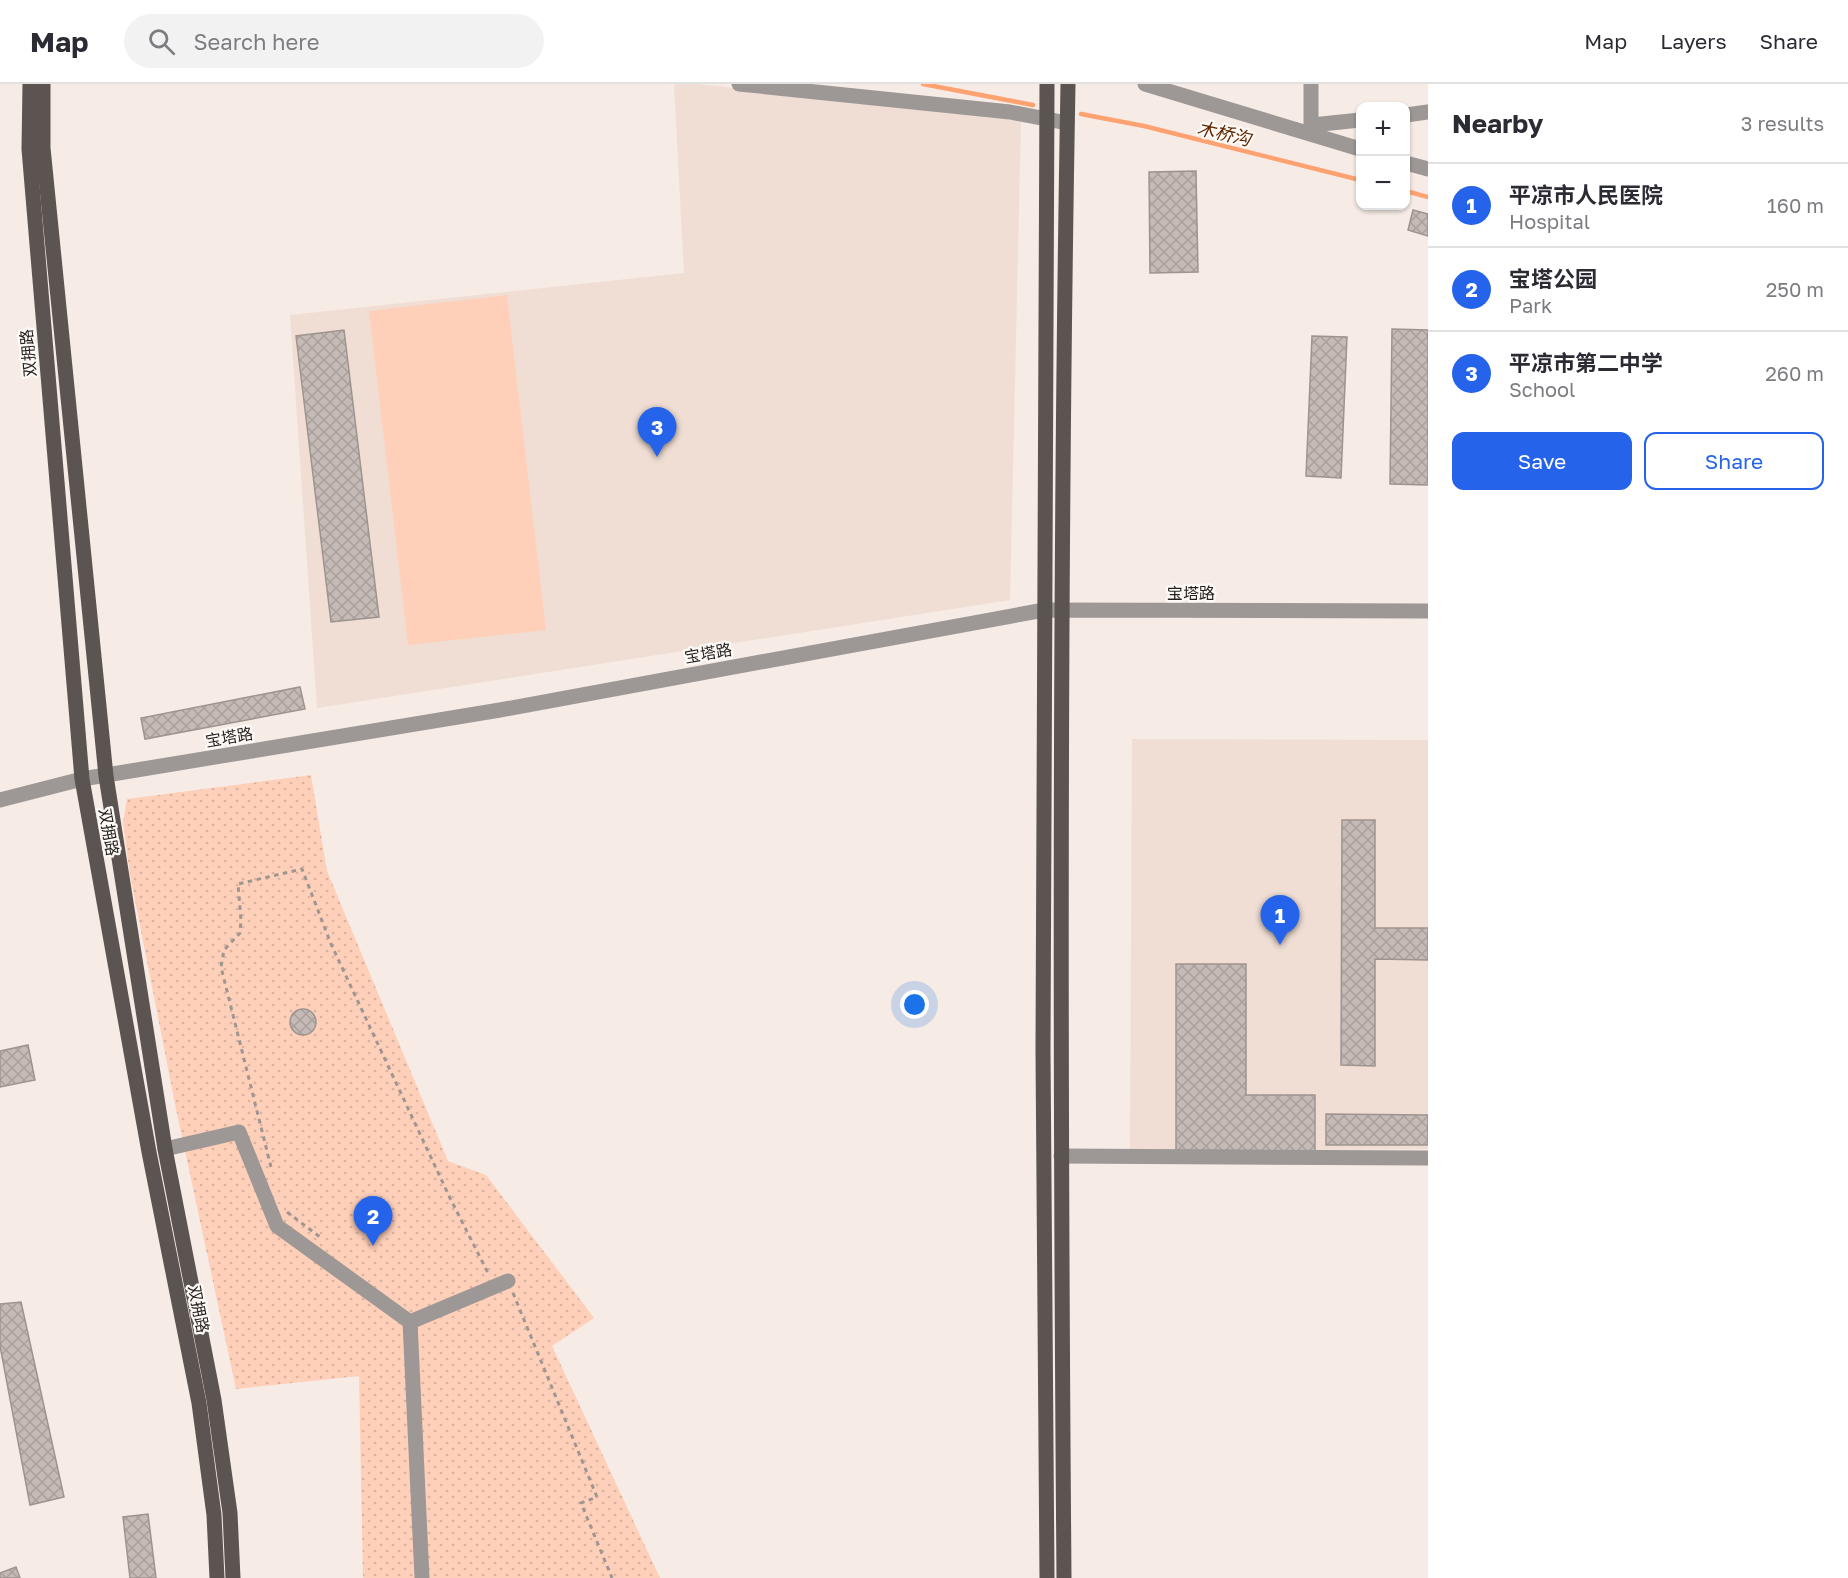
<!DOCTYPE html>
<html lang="en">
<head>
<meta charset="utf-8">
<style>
	body { margin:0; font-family:"Golos Text","Noto Sans SC",sans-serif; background:#f2f2f3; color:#2b2b33 }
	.controls { position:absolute; right:18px; top:18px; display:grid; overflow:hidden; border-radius:12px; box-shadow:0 2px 4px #0004 }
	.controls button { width:54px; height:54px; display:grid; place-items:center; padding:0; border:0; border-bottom:2px solid #e1e1e2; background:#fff; color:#2b2b33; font:30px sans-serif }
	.you { position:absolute; left:915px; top:921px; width:21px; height:21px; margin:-15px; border:4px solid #fff; border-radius:50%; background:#1a73e8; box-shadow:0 0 0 9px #1a73e833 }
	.badge { display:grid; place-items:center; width:39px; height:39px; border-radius:50%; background:#2563eb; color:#fff; font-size:20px; font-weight:700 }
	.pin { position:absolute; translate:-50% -50px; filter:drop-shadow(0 2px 3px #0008) }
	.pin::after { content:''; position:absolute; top:32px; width:21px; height:18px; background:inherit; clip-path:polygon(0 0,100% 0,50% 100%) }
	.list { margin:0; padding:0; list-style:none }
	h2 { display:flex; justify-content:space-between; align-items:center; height:78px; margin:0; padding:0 24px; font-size:26px }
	h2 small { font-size:20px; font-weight:400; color:#7c7c81 }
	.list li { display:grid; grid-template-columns:39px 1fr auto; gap:18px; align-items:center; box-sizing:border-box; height:84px; padding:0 24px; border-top:2px solid #e1e1e2 }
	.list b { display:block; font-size:22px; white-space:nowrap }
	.list p { margin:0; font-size:20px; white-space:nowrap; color:#7c7c81 }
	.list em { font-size:20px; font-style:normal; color:#7c7c81 }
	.actions { display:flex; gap:12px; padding:18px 24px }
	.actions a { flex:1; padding:14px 0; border:2px solid #2563eb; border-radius:12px; text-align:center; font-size:21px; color:#2563eb }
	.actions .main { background:#2563eb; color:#fff }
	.icon { flex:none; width:33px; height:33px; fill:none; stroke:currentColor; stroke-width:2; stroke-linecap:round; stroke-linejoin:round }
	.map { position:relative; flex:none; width:1428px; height:1494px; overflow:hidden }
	header { display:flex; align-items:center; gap:36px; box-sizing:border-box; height:84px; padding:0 30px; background:#fff; border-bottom:2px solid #e1e1e2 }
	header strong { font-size:28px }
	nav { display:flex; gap:33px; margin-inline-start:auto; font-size:21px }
	.search { width:420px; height:54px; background:#f2f2f3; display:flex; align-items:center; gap:15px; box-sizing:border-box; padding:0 21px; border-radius:33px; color:#7c7c81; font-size:22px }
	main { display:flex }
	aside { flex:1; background:#fff }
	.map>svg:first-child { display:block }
</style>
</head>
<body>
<header>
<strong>Map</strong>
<div class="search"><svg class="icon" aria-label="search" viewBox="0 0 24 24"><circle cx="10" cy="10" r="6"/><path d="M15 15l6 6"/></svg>Search here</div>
<nav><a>Map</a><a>Layers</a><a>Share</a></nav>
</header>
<main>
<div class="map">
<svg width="1428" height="1494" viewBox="0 0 1428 1494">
	<defs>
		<pattern id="park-dots" width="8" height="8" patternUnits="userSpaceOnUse" patternTransform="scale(1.5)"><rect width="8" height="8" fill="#ffd0b9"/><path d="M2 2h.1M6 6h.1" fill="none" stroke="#dab29f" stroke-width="1.8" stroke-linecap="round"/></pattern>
		<pattern id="building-cross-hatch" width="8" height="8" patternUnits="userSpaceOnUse" patternTransform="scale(1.5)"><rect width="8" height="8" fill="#c5bab5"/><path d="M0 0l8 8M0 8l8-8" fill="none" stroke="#a99f9b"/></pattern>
	</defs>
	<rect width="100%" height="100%" fill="#f6ebe5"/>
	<g fill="#f0ded4">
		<polygon points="674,0 698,0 1021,36 1010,516 317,624 290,231 684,189"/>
		<polygon points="1132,655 1428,656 1428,1065 1130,1068"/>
	</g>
	<polygon fill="#ffd0b9" points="507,211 546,546 408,561 369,227"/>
	<polygon fill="url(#park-dots)" points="311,691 327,787 448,1077 486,1091 594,1234 552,1262 660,1494 363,1494 359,1292 236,1305 176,1025 130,791 123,739 127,715"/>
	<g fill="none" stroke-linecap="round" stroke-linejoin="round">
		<g stroke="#fea272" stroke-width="4.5">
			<polyline points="923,0 1033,21"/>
			<polyline points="1081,30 1144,42 1360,96"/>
			<polyline points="1406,107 1428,113"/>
		</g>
	</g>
	<g fill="url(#building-cross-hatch)" stroke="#9e948f" stroke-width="1.5">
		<polygon points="1196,87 1198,188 1150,189 1149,88"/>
		<polygon points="1413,126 1428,130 1428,152 1408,146"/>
		<polygon points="1392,245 1428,246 1428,401 1390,400"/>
		<polygon points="344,246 379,533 331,538 296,252"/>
		<polygon points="1312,252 1347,253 1341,394 1306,392"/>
		<polygon points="300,603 305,625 145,655 141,634"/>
		<polygon points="1342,736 1375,736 1375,844 1428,844 1428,876 1375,875 1375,982 1341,981"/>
		<polygon points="1176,880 1246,880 1246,1011 1315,1011 1315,1067 1176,1066"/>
		<circle cx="303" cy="938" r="13"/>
		<polygon points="28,961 35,996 0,1003 0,967"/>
		<polygon points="1326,1030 1428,1031 1428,1061 1326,1061"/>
		<polygon points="21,1218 64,1413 30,1421 0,1262 0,1220"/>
		<polygon points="148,1430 156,1494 130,1494 123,1433"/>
		<polygon points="16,1483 20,1494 0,1494 0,1489"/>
	</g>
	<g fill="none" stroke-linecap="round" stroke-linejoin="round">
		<g stroke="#9e9691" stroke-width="3" stroke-dasharray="4.5 4.5" stroke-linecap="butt">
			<polyline points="271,1083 221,883 224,866 240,849 241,836 238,800 302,785 331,860 450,1114 488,1189"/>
			<polyline points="287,1128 320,1153"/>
			<polyline points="513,1209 597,1413 581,1419 612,1494"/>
		</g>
		<g stroke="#9d9896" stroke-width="15">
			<polyline points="739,0 1010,28 1067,39"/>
			<polyline points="1145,0 1360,65"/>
			<polyline points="1406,31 1428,28"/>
			<polyline points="1312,41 1360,36"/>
			<polyline points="1311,50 1311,0"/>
			<polyline points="1406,79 1428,85"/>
			<polyline points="0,716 82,695 500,626 1044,526 1428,527"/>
			<polyline points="165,1065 239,1048 277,1142 410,1238"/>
			<polyline points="1061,1072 1428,1074"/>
			<polyline points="410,1238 422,1494"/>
			<polyline points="410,1238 508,1197"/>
		</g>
		<g stroke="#5b5450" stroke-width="15">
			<polyline points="30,0 29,65 82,695 149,1068 199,1319 214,1431 217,1494"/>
			<polyline points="43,0 43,64 106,692 165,1065 214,1316 230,1429 233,1494"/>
			<polyline points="1047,0 1043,967 1047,1494"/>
			<path d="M1064,1494C1060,996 1059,498 1068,0"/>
		</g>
	</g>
	<g text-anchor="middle" stroke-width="4.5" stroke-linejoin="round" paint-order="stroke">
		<g font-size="16" fill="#231f1d" stroke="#fefaf7">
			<text transform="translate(28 269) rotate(-95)" y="6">双拥路</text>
			<text x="1191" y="515">宝塔路</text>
			<text transform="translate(708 569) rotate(-10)" y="6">宝塔路</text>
			<text transform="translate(229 653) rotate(-10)" y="6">宝塔路</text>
			<text transform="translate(109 748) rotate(80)" y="6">双拥路</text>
			<text transform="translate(199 1225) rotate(79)" y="6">双拥路</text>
		</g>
		<g font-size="18" font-style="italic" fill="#602701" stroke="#fefaf7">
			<text transform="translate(1224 50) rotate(13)" y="6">木桥沟</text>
		</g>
	</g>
</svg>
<div class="controls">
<button>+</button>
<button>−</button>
</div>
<div class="you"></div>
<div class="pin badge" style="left:1280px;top:861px">1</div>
<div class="pin badge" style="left:373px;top:1162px">2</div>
<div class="pin badge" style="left:657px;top:373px">3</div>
</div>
<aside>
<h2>Nearby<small>3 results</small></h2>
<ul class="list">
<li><span class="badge">1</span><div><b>平凉市人民医院</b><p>Hospital</p></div><em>160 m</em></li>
<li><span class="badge">2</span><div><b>宝塔公园</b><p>Park</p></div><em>250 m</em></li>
<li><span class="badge">3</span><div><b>平凉市第二中学</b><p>School</p></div><em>260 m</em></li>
</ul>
<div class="actions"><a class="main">Save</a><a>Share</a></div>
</aside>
</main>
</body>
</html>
